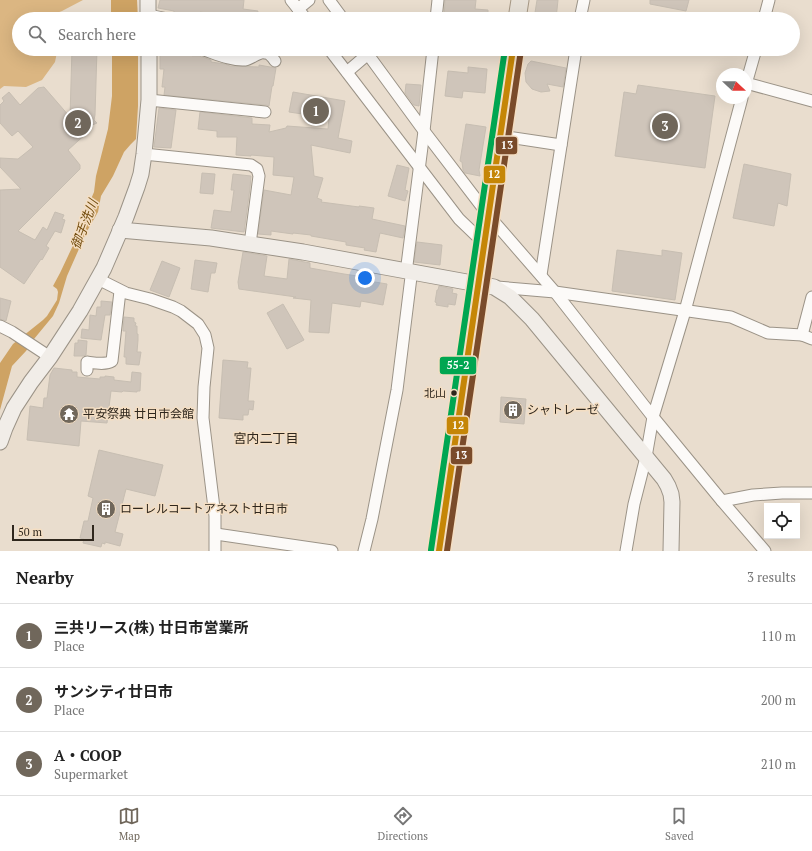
<!DOCTYPE html>
<html lang="en">
<head>
<meta charset="utf-8">
<style>
	body { margin:0; font-family:"PT Serif","Noto Sans JP",serif; background:#f6f6f6; color:#222 }
	.controls { position:absolute; right:12px; bottom:12px; display:grid; overflow:hidden; border-radius:0px; box-shadow:0 4px 16px #0002 }
	.controls button { width:36px; height:36px; display:grid; place-items:center; padding:0; border:0; border-bottom:1px solid #e0e0e0; background:#fff; color:#222; font:20px sans-serif }
	.compass { position:absolute; left:716px; top:68px; width:36px; height:36px; border-radius:50%; background:#fff; box-shadow:0 4px 16px #0002; rotate:112deg }
	.scale { position:absolute; left:12px; bottom:10px; width:82px; box-sizing:border-box; padding-left:4px; border:2px solid #2f271d; border-top:0; font-size:11px; line-height:14px; white-space:nowrap; color:#2f271d; -webkit-text-stroke:3px #f4dec3; paint-order:stroke }
	.you { position:absolute; left:365px; top:278px; width:14px; height:14px; margin:-10px; border:3px solid #fff; border-radius:50%; background:#1a73e8; box-shadow:0 0 0 6px #1a73e833 }
	.badge { display:grid; place-items:center; width:26px; height:26px; border-radius:50%; background:#70675b; color:#fff; font-size:13px; font-weight:700 }
	.pin { position:absolute; translate:-50% -50%; border:2px solid #fff; box-shadow:0 1px 4px #0006 }
	.list { margin:0; padding:0; list-style:none }
	h2 { display:flex; justify-content:space-between; align-items:center; height:52px; margin:0; padding:0 16px; font-size:17px }
	h2 small { font-size:13px; font-weight:400; color:#767676 }
	.list li { display:grid; grid-template-columns:26px 1fr auto; gap:12px; align-items:center; box-sizing:border-box; height:64px; padding:0 16px; border-top:1px solid #e0e0e0 }
	.list b { display:block; font-size:15px; white-space:nowrap }
	.list p { margin:0; font-size:13px; white-space:nowrap; color:#767676 }
	.list em { font-size:13px; font-style:normal; color:#767676 }
	.icon { flex:none; width:22px; height:22px; fill:none; stroke:currentColor; stroke-width:2; stroke-linecap:round; stroke-linejoin:round }
	.map { position:relative; flex:none; width:812px; height:551px; overflow:hidden }
	.search { position:absolute; background:#fff; box-shadow:0 4px 16px #0002; left:12px; right:12px; top:12px; height:44px; display:flex; align-items:center; gap:10px; box-sizing:border-box; padding:0 14px; border-radius:22px; color:#767676; font-size:15px }
	.sheet { height:244px; background:#fff }
	nav { display:flex; justify-content:space-around; align-items:center; box-sizing:border-box; height:56px; border-top:1px solid #e0e0e0; background:#fff; font-size:11px; color:#767676 }
	nav a { display:grid; justify-items:center; gap:2px }
	nav .on { color:#70675b }
	.map>svg:first-child { display:block }
</style>
</head>
<body>
<div class="map">
<svg width="812" height="551" viewBox="0 0 812 551">
	<rect width="100%" height="100%" fill="#e9ddce"/>
	<polygon fill="#dbb682" points="0,0 83,0 62,11 54,14 44,13 39,19 19,19 19,49 56,49 57,52 55,62 42,80 26,87 4,86 0,89"/>
	<g fill="#cea364">
		<polygon points="111,0 137,0 138,19 111,19"/>
		<polygon points="112,49 138,49 138,106 136,139 131,144 124,152 113,176 101,196 98,212 86,233 67,276 59,303 53,316 34,339 26,351 12,366 0,410 0,363 13,344 43,320 47,316 57,300 58,292 57,289 53,286 60,273 77,237 86,211 94,192 96,176 108,129 112,96"/>
	</g>
	<g fill="#cfc5ba" stroke="#c7beb2">
		<polygon points="160,0 244,0 243,9 258,11 256,19 237,19 237,18 200,12 199,18 185,16 185,17 174,15 174,11 158,8"/>
		<polygon points="445,0 476,0 475,9 488,10 488,19 444,19"/>
		<polygon points="537,0 558,0 556,19 534,19"/>
		<polygon points="650,0 689,0 686,11 650,4"/>
		<polygon points="72,49 97,49 95,115 94,120 97,123 90,126 88,132 68,150 80,165 80,169 18,231 35,240 43,227 47,230 55,212 64,215 62,219 65,220 61,233 55,231 46,246 49,248 42,260 41,259 24,284 0,267 0,190 21,189 0,167 0,158 18,159 33,147 18,131 12,136 0,123 0,105 4,101 2,98 9,92 20,105 38,88 44,87 70,117"/>
		<polygon points="161,51 193,53 192,56 199,56 211,60 211,62 225,64 230,66 259,67 259,65 276,68 273,86 272,86 269,106 266,105 164,95 165,87 162,87 164,69 160,69 160,55 161,55"/>
		<polygon points="531,61 566,68 563,87 547,84 550,91 541,92 532,89 526,82 525,73 528,64"/>
		<polygon points="468,67 487,69 485,93 463,91 462,98 445,96 448,71 468,73"/>
		<polygon points="406,84 421,85 419,106 414,105 405,93"/>
		<polygon points="638,85 715,96 705,168 615,156 624,92 636,94"/>
		<polygon points="293,92 345,101 338,138 352,141 350,153 311,145 314,176 323,178 317,198 322,200 321,202 359,207 359,206 374,208 372,219 405,226 403,238 380,233 376,252 364,250 365,248 346,245 346,242 311,236 311,235 293,233 293,234 271,231 271,235 258,234 264,190 291,195 294,177 273,175 274,157 251,155 251,156 236,155 237,137 217,137 217,131 198,129 200,112 252,118 252,124 270,125 269,132 286,128 287,126 328,129 329,118 289,112"/>
		<polygon points="159,108 176,110 171,148 154,147"/>
		<polygon points="466,124 486,127 479,170 480,176 465,173 463,170 462,162 460,161"/>
		<polygon points="744,164 791,174 787,206 778,203 774,226 733,218"/>
		<polygon points="397,165 409,168 405,190 408,191 405,201 388,196"/>
		<polygon points="202,173 215,174 213,194 200,193"/>
		<polygon points="233,174 251,176 250,188 244,232 211,228 214,210 231,212 234,190 231,190"/>
		<polygon points="417,242 442,245 440,265 414,262"/>
		<polygon points="617,250 662,256 662,250 682,253 675,300 612,291"/>
		<polygon points="243,252 267,256 264,276 287,279 289,259 310,263 310,268 344,274 364,277 363,280 387,284 383,305 361,301 360,307 332,303 329,333 309,332 311,300 293,298 296,297 239,289 238,282"/>
		<polygon points="195,260 217,263 215,273 211,273 208,292 191,289"/>
		<polygon points="162,261 180,268 169,297 150,290"/>
		<polygon points="439,286 453,289 452,293 457,294 455,305 448,304 448,307 436,305 437,303 435,302 437,290 438,290"/>
		<polygon points="0,298 11,301 6,321 0,319"/>
		<polygon points="101,301 112,302 110,315 105,315 101,340 81,338 82,329 89,330 90,315 96,316 97,307 101,307"/>
		<polygon points="283,304 304,340 287,349 267,313"/>
		<polygon points="124,317 134,318 134,322 136,323 135,326 137,326 137,334 138,334 138,340 137,352 141,352 139,365 126,364 126,357 124,357 126,331 123,331"/>
		<polygon points="78,340 87,341 86,355 83,356 74,356 75,343 78,343"/>
		<polygon points="223,360 248,362 247,368 251,368 248,401 254,401 253,410 249,409 248,415 243,415 243,420 219,418"/>
		<polygon points="54,368 72,370 72,372 77,372 77,377 100,379 100,377 105,377 105,376 114,377 114,380 131,382 132,372 141,373 140,391 137,391 137,392 123,391 122,392 111,391 107,423 81,421 79,446 27,440 30,406 43,408 44,398 47,398 50,375"/>
		<polygon points="501,397 526,399 524,424 500,422"/>
		<polygon points="99,450 163,465 155,496 126,489 115,532 123,534 120,546 105,542 105,544 102,543 101,547 83,543 84,539 80,538 84,521 88,521 93,498 88,496"/>
	</g>
	<g fill="none" stroke-linecap="round" stroke-linejoin="round">
		<g stroke="#9b9387" stroke-width="13">
			<g id="street">
				<polyline points="291,0 306,19"/>
				<polyline points="329,0 343,19"/>
				<polyline points="298,9 309,0"/>
				<polyline points="148,15 168,19"/>
				<polyline points="436,19 438,0"/>
				<polyline points="580,19 584,0"/>
				<polyline points="764,19 769,0"/>
				<path d="M201,49C214,53 231,61 245,60C252,59 259,51 265,53C269,53 273,58 275,61"/>
				<polyline points="329,49 459,219 485,244"/>
				<polyline points="364,49 424,131 489,216 555,292 653,417 722,501 765,551"/>
				<polyline points="347,72 368,54"/>
				<polyline points="746,83 812,101"/>
				<polyline points="746,84 756,49"/>
				<polyline points="149,100 265,112"/>
				<polyline points="501,136 561,145"/>
				<polyline points="144,154 251,165 257,169 259,176 250,244"/>
				<polyline points="541,275 576,49"/>
				<polyline points="98,279 126,293 150,299 173,307 181,311 198,324 205,335 208,348 204,387 203,418 215,516 215,551"/>
				<polyline points="497,287 555,292 731,317 768,333 802,335 812,297"/>
				<polyline points="0,326 12,332 50,357"/>
				<polyline points="802,335 812,339"/>
				<path d="M87,370V362C95,363 106,365 112,361L120,291"/>
				<polyline points="722,501 753,495 782,493 812,493"/>
				<polyline points="216,534 332,551"/>
				<polyline points="364,551 372,519 397,390 411,277 407,265 424,131 433,49"/>
				<polyline points="626,551 634,504 646,457 653,417 685,311 742,98"/>
			</g>
		</g>
		<g stroke="#9b9387" stroke-width="17">
			<g id="secondary">
				<polyline points="148,0 148,19"/>
				<polyline points="120,230 211,238 303,252 494,287 510,297 532,319 664,479 668,486 671,494 672,502 671,551"/>
				<polyline points="0,442 5,428 14,408 31,382 50,357 80,311 104,268 126,217 137,187 141,174 144,154 149,100 149,49"/>
			</g>
		</g>
		<g stroke="#a69885" stroke-width="19">
			<g id="primary">
				<polyline points="517,19 520,0"/>
				<polyline points="439,551 472,331 513,49"/>
			</g>
		</g>
		<use href="#street" stroke="#fcfaf8" stroke-width="11"/>
		<use href="#secondary" stroke="#f1ede8" stroke-width="15"/>
		<use href="#primary" stroke="#e6e0d7" stroke-width="17"/>
		<g stroke="#f4dec3" stroke-width="9">
			<polyline id="bus-1" points="439,551 513,49"/>
		</g>
		<g stroke="#f4dec3" stroke-width="9">
			<polyline id="bus-2" points="447,551 521,50"/>
		</g>
		<g stroke="#f4dec3" stroke-width="9">
			<polyline id="bus-3" points="431,550 505,49"/>
		</g>
		<use href="#bus-1" stroke="#c58607" stroke-width="6"/>
		<use href="#bus-2" stroke="#7a4b2a" stroke-width="6"/>
		<use href="#bus-3" stroke="#00a651" stroke-width="6"/>
	</g>
	<defs>
		<g id="building-disc" transform="scale(1)"><circle r="9.5" fill="#70675b" stroke="#f4dec3"/><path d="M-4-6H4V6H1V3H-1V6H-4ZM-2.5-4.3h1.7v1.8h-1.7ZM.8-4.3h1.7v1.8H.8ZM-2.5-1h1.7V.8h-1.7ZM.8-1h1.7V.8H.8Z" fill="#fff"/></g>
		<g id="temple-disc" transform="scale(1)"><circle r="9.5" fill="#70675b" stroke="#f4dec3"/><path d="M0-6L5-2H3V0L6.5 2.5H4V6H1.5V3h-3V6H-4V2.5H-6.5L-3 0V-2H-5Z" fill="#fff"/></g>
	</defs>
	<g fill-rule="evenodd">
		<use href="#building-disc" x="513" y="410"/>
		<use href="#temple-disc" x="69" y="414"/>
		<use href="#building-disc" x="106" y="509"/>
	</g>
	<circle fill="#2f271d" stroke="#f4dec3" stroke-width="1.5" cx="454" cy="393" r="3.5"/>
	<g text-anchor="middle" stroke-width="3" stroke-linejoin="round" paint-order="stroke">
		<g font-size="11" fill="#2f271d" stroke="#f4dec3" text-anchor="end">
			<text x="446" y="397">北山</text>
		</g>
		<g font-size="12" fill="#2f271d" stroke="#f4dec3" text-anchor="start">
			<text x="527" y="414">シャトレーゼ</text>
			<text x="83" y="418">平安祭典 廿日市会館</text>
			<text x="120" y="513">ローレルコートアネスト廿日市</text>
		</g>
		<g font-size="13" font-style="italic" fill="#754f11" stroke="#f4dec3">
			<text transform="translate(84 224) rotate(-69)" y="5">御手洗川</text>
		</g>
		<g font-size="13" fill="#2f271d" stroke="#f4dec3">
			<text x="266" y="443">宮内二丁目</text>
		</g>
	</g>
	<g stroke="#f4dec3" stroke-width="1.5">
		<rect x="495" y="136" width="23" height="19" rx="4" fill="#7a4b2a"/>
		<rect x="483" y="165" width="23" height="19" rx="4" fill="#c58607"/>
		<rect x="439" y="356" width="38" height="19" rx="4" fill="#00a651"/>
		<rect x="446" y="416" width="23" height="19" rx="4" fill="#c58607"/>
		<rect x="450" y="446" width="23" height="19" rx="4" fill="#7a4b2a"/>
	</g>
	<g font-size="11" text-anchor="middle" font-weight="bold" fill="#fff">
		<text x="507" y="149">13</text>
		<text x="494" y="178">12</text>
		<text x="458" y="369">55-2</text>
		<text x="458" y="429">12</text>
		<text x="461" y="459">13</text>
	</g>
</svg>
<div class="controls">
<button><svg class="icon" aria-label="locate" viewBox="0 0 24 24"><circle cx="12" cy="12" r="6"/><path d="M12 2v4M12 18v4M2 12h4M18 12h4"/></svg></button>
</div>
<svg class="compass" viewBox="-18 -18 36 36"><path d="M0-13l5 13h-10z" fill="#e53935"/><path d="M0 13l5-13h-10z" fill="#767676"/></svg>
<div class="scale">50 m</div>
<div class="you"></div>
<div class="pin badge" style="left:316px;top:111px">1</div>
<div class="pin badge" style="left:78px;top:123px">2</div>
<div class="pin badge" style="left:665px;top:126px">3</div>
<div class="search"><svg class="icon" aria-label="search" viewBox="0 0 24 24"><circle cx="10" cy="10" r="6"/><path d="M15 15l6 6"/></svg>Search here</div>
</div>
<section class="sheet">
<h2>Nearby<small>3 results</small></h2>
<ul class="list">
<li><span class="badge">1</span><div><b>三共リース(株) 廿日市営業所</b><p>Place</p></div><em>110 m</em></li>
<li><span class="badge">2</span><div><b>サンシティ廿日市</b><p>Place</p></div><em>200 m</em></li>
<li><span class="badge">3</span><div><b>A・COOP</b><p>Supermarket</p></div><em>210 m</em></li>
</ul>
</section>
<nav>
<a class="on"><svg class="icon" aria-label="map" viewBox="0 0 24 24"><path d="M3 6l6-2 6 2 6-2v14l-6 2-6-2-6 2zM9 4v14M15 6v14"/></svg>Map</a>
<a><svg class="icon" aria-label="directions" viewBox="0 0 24 24"><path d="M12 3l9 9-9 9-9-9zM9 14v-3h6M13 9l2 2-2 2"/></svg>Directions</a>
<a><svg class="icon" aria-label="saved" viewBox="0 0 24 24"><path d="M7 4h10v16l-5-4-5 4z"/></svg>Saved</a>
</nav>
</body>
</html>
